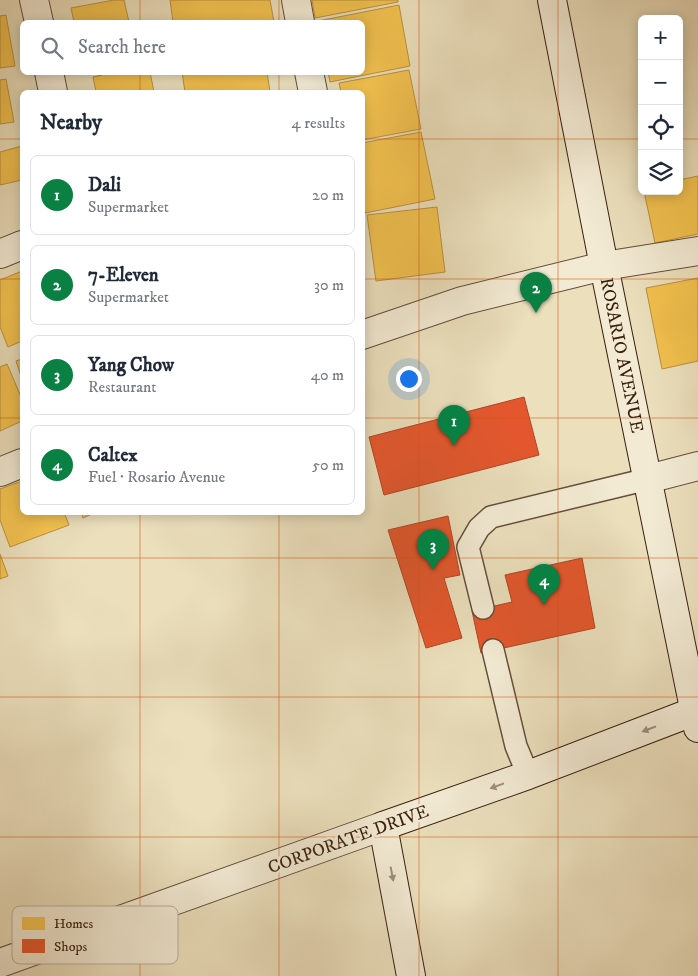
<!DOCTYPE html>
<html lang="en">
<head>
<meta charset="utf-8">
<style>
	body { margin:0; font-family:"IM FELL DW Pica",serif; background:#f6f6f7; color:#1f2937 }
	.controls { position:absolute; right:15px; top:15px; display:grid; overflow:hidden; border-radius:8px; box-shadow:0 2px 12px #0003 }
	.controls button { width:45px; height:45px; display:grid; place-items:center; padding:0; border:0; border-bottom:1px solid #e0e1e3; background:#fff; color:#1f2937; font:25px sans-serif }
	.you { position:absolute; left:408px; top:378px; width:18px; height:18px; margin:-12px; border:4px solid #fff; border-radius:50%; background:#1a73e8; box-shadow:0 0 0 8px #1a73e833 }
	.badge { display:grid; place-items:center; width:32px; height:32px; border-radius:50%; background:#0b8043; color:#fff; font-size:16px; font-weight:700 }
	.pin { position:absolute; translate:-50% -41px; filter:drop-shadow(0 1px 2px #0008) }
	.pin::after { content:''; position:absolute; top:26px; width:18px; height:15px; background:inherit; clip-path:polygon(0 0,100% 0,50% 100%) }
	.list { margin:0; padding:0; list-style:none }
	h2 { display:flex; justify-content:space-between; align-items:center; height:65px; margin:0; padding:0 20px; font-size:21px }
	h2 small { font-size:16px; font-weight:400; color:#747a83 }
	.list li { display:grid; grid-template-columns:32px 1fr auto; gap:15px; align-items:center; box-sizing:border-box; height:80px; margin:0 10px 10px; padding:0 10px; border:1px solid #e0e1e3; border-radius:8px }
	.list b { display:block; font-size:19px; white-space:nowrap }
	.list p { margin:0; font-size:16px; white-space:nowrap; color:#747a83 }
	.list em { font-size:16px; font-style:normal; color:#747a83 }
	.icon { flex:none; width:28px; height:28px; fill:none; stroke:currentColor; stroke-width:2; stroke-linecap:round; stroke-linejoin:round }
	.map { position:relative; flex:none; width:698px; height:976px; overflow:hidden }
	.search { position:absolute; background:#fff; box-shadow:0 2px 12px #0003; left:20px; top:20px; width:345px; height:55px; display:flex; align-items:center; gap:12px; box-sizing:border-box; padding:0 18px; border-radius:8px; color:#747a83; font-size:19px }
	.panel { position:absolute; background:#fff; box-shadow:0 2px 12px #0003; left:20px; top:90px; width:345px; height:425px; border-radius:8px }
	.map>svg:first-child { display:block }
</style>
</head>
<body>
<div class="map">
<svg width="698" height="976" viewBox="0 0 698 976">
	<rect width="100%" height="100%" fill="#ebdfbc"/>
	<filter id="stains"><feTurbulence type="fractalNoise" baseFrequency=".004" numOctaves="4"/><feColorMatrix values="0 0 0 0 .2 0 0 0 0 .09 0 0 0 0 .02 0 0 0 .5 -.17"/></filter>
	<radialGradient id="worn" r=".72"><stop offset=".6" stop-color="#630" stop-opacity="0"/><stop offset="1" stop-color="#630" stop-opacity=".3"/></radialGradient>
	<g fill="#f2c14e" stroke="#ba903b">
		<polygon points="114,0 124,0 129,22 74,22 71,8"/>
		<polygon points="170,0 270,0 274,22 173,22"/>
		<polygon points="312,0 398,0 398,2 315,18"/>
		<polygon points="399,5 410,66 330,82 328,72 362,72 362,22 319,22 318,21"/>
		<polygon points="6,15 15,66 0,68 0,16"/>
		<polygon points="409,70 421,129 362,140 362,92 341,92 339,83"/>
		<polygon points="114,72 150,72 154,92 96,92 93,77"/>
		<polygon points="182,72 267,72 270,92 185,92"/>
		<polygon points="6,79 14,122 0,124 0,80"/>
		<polygon points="421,132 435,199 365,213 362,197 362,143"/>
		<polygon points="22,146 22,180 0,185 0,152"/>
		<polygon points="698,176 698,234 655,243 644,191 679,191 679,180"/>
		<polygon points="437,207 445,272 376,281 367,215"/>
		<polygon points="22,271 22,341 8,347 0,327 0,280"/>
		<polygon points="698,278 698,361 662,369 646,288"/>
		<polygon points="22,359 22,379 16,361"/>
		<polygon points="7,364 22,399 22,421 0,431 0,367"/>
		<polygon points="22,481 22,512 64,512 69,525 10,547 0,520 0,489"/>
		<polygon points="81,512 96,512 83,518"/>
		<polygon points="0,554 8,576 0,579"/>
	</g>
	<g fill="#e4572e" stroke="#b04625">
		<polygon points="524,397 539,455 384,495 369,437"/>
		<polygon points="448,516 460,575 444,578 462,638 426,648 388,530"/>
		<polygon points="582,558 595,628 481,653 472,611 512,602 505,575"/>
	</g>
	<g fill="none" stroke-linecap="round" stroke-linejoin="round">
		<g stroke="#654e3b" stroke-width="24">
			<g id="service">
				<polyline points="483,608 468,547 479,528 491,517 648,479"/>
				<polyline points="493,650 516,746 528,775"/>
			</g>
		</g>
		<g stroke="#654e3b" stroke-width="30">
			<g id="minor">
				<polyline points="34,0 39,22"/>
				<polyline points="296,0 300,22"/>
				<polyline points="49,72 53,92"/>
				<polyline points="309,72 313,92"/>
				<polyline points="0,254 22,245"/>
				<polyline points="362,335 462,301 604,266 698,251"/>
				<polyline points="0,472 22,463"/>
				<polyline points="648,479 698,466"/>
			</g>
		</g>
		<g stroke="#654e3b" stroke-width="30">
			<polyline id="tertiary" points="0,963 383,826"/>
		</g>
		<g stroke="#381e10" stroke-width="30">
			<g id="secondary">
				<path id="s1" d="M552,0L604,266L698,728"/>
				<polyline points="411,976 383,826 528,775 695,711"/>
			</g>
		</g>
		<use href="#service" stroke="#f2ead3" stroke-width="21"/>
		<use href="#minor" stroke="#f2ead3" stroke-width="28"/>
		<use href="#tertiary" stroke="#f2ead3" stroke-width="28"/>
		<use href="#secondary" stroke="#f2ead3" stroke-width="28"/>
	</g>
	<defs><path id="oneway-solid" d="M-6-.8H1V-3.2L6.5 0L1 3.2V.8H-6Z" transform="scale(1.25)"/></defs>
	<g fill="#9e8e7b">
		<use href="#oneway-solid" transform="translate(649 729) rotate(159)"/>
		<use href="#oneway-solid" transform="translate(497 786) rotate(160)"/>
		<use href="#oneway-solid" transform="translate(392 874) rotate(79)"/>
	</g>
	<path fill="none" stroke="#d6530c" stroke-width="1" stroke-opacity="0.55" d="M140,0V22M279,0V22M419,0V976M558,0V976M140,72V92M279,72V92M0,139H22M362,139H642M679,139H698M0,279H22M362,279H698M0,418H22M362,418H698M140,512V976M279,512V976M0,558H698M0,697H698M0,837H698"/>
	<g text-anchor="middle" stroke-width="5" stroke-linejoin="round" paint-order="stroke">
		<g font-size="18" fill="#381e10" stroke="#f2ead3">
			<text dy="6" stroke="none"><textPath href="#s1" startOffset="362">ROSARIO AVENUE</textPath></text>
			<text transform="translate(348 839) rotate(-20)" y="6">CORPORATE DRIVE</text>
		</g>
	</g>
	<rect x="12" y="906" width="166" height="58" rx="8" fill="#f2ead3" stroke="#baad98" stroke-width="1"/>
	<rect x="22" y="917" width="23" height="13" fill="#f2c14e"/>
	<rect x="22" y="939" width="23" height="14" fill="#e4572e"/>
	<g font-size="14" fill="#381e10">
		<text x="54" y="928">Homes</text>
		<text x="54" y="951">Shops</text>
	</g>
	<rect width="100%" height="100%" filter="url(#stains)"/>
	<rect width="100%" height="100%" fill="url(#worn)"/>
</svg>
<div class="controls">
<button>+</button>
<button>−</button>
<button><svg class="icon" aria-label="locate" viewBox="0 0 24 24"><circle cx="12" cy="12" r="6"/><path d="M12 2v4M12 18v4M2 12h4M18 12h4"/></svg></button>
<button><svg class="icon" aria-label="layers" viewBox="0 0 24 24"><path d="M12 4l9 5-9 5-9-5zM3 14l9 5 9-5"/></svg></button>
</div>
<div class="you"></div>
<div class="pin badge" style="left:454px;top:446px">1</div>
<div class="pin badge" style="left:536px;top:313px">2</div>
<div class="pin badge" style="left:433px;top:570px">3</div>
<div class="pin badge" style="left:544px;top:605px">4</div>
<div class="search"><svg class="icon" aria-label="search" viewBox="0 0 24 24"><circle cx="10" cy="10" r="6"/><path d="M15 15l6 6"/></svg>Search here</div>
<section class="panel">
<h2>Nearby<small>4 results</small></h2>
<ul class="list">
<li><span class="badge">1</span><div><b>Dali</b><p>Supermarket</p></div><em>20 m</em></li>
<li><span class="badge">2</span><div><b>7-Eleven</b><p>Supermarket</p></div><em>30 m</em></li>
<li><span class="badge">3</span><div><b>Yang Chow</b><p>Restaurant</p></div><em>40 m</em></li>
<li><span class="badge">4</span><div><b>Caltex</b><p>Fuel · Rosario Avenue</p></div><em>50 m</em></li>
</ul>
</section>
</div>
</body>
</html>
